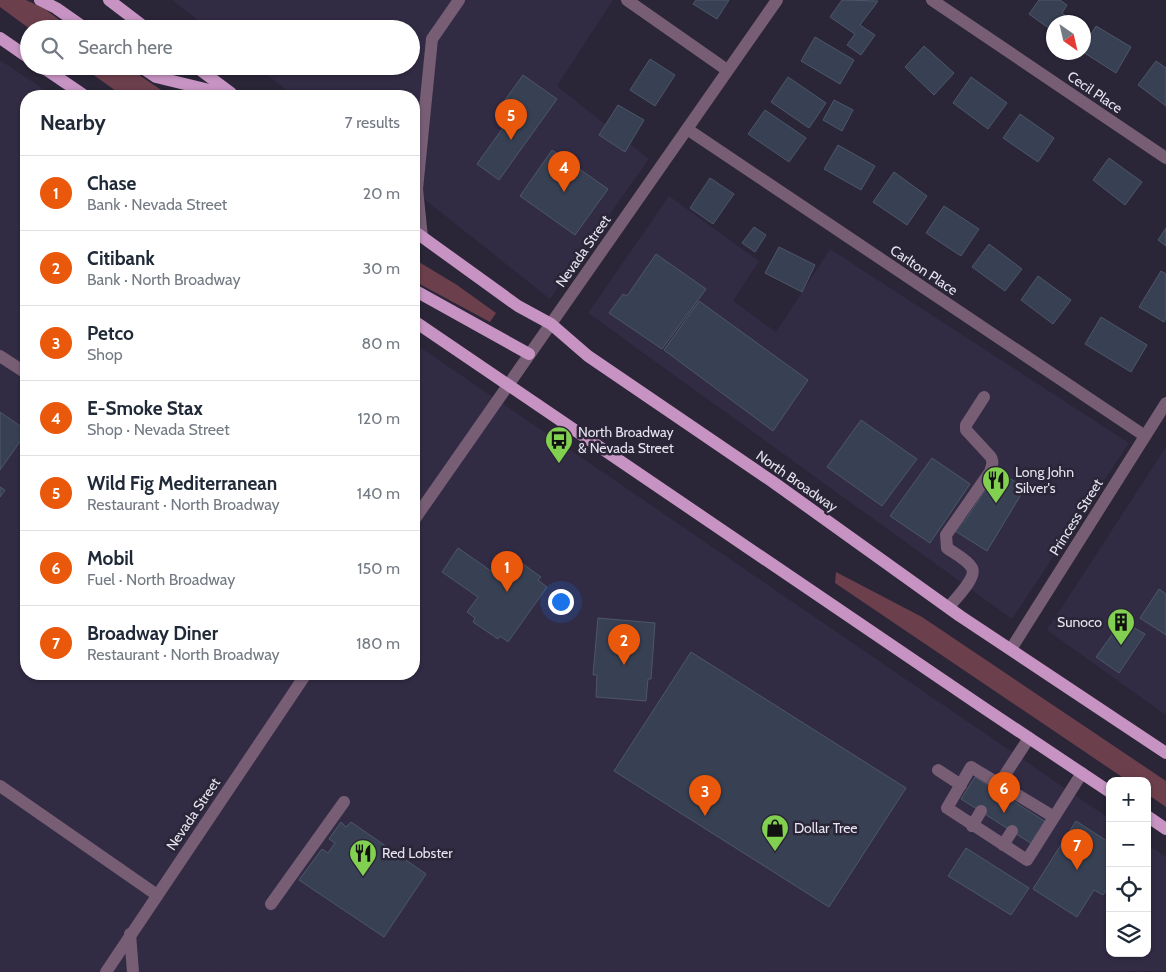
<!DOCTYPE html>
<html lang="en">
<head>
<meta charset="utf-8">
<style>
	body { margin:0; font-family:Cabin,sans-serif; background:#f6f6f7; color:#1f2937 }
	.controls { position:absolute; right:15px; bottom:15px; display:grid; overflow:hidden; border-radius:10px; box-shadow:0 1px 4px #0004 }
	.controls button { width:45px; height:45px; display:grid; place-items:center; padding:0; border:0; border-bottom:1px solid #e0e1e3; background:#fff; color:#1f2937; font:25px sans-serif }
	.compass { position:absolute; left:1046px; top:15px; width:45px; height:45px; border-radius:50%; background:#fff; box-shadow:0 1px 4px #0004; rotate:146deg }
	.you { position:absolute; left:560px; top:601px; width:18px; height:18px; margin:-12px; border:4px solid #fff; border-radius:50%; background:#1a73e8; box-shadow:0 0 0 8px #1a73e833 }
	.badge { display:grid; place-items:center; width:32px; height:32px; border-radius:50%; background:#ea580c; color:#fff; font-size:16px; font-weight:700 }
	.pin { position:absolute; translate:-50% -41px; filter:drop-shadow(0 1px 2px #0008) }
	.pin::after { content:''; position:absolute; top:26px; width:18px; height:15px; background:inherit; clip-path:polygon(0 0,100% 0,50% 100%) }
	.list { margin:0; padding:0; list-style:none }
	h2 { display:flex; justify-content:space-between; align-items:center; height:65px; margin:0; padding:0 20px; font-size:21px }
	h2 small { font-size:16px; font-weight:400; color:#747a83 }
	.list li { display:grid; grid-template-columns:32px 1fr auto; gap:15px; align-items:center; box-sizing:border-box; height:75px; padding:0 20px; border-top:1px solid #e0e1e3 }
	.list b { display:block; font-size:19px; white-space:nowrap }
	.list p { margin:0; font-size:16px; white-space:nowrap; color:#747a83 }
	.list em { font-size:16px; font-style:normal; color:#747a83 }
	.icon { flex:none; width:28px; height:28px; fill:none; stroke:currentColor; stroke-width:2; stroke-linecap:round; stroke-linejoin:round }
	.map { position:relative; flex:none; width:1166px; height:972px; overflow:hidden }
	.search { position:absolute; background:#fff; box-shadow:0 1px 4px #0004; left:20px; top:20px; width:400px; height:55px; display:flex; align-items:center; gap:12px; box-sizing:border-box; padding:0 18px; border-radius:28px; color:#747a83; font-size:19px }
	.panel { position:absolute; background:#fff; box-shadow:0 1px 4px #0004; left:20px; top:90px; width:400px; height:590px; border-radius:20px }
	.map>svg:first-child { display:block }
</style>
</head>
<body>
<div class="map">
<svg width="1166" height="972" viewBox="0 0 1166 972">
	<rect width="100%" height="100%" fill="#2a2537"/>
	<g fill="#322b44">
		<polygon points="172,0 613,0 557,86 649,159 550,299 414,191 414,96 294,96 256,66 411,66 411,29 209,29"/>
		<polygon points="0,60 54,96 26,96 26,674 414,674 414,343 1110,819 1110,953 1147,953 1147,844 1166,857 1166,971 0,972"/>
		<polygon points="669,196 759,261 733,301 776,332 830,249 1129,443 1012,619 588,313"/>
		<polygon points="1166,447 1166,715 1047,630"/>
	</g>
	<g fill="#6c3f4c">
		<polygon points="0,0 26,0 45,9 71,29 30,29 0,7"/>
		<polygon points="81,66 126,66 170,96 123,96"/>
		<polygon points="414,259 457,285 496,313 490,322 414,281"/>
		<polygon points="836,572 922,617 1166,781 1166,807 1147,794 1147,781 1128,781 835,583"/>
	</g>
	<g fill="#384154" stroke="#4d576a">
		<polygon points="696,0 729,0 717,19 693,4"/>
		<polygon points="842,0 878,1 860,25 875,35 861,55 847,45 855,34 830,17"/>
		<polygon points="1039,0 1060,0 1067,5 1062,13 1075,22 1054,22 1054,32 1029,14"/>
		<polygon points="1096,26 1131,47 1116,73 1083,52 1084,46"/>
		<polygon points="815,37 854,60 840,84 801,61"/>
		<polygon points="924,46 954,73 934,95 905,67"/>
		<polygon points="650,59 675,75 655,106 630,90"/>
		<polygon points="1156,61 1166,68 1166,106 1138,85"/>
		<polygon points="523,75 557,99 499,180 477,164 512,115 500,107"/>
		<polygon points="788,77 826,103 809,128 771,102"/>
		<polygon points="971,77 1007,103 988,129 953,103"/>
		<polygon points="834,100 853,110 842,131 823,120"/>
		<polygon points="618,105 644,120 625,152 599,135"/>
		<polygon points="765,110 806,138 789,162 748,134"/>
		<polygon points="1020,114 1054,138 1038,162 1003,138"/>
		<polygon points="838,145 875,166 861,190 824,169"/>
		<polygon points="552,150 608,189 575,235 520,196"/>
		<polygon points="1109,158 1142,182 1125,205 1093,180"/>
		<polygon points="894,172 927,196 907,225 873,202"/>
		<polygon points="710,178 734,194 713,224 690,208"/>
		<polygon points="944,206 979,229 961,256 926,233"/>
		<polygon points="754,227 766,235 755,252 742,243"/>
		<polygon points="1166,228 1166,246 1158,240"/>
		<polygon points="989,244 1022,269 1005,291 972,267"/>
		<polygon points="779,247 815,265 802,292 765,273"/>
		<polygon points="656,254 706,289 662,349 609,313 623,294 627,296"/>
		<polygon points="1161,271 1166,274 1166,319 1164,322 1139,307"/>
		<polygon points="1038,276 1071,300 1053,324 1021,300"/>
		<polygon points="699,301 808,380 773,431 664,350"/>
		<polygon points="1101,317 1147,345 1131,372 1085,344"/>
		<polygon points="0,412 26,430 26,433 0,470"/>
		<polygon points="861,420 917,459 882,506 827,467"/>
		<polygon points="932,458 970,484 930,543 890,516"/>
		<polygon points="998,471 1025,488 987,551 955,531 962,521 964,522"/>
		<polygon points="0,487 5,490 0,497"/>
		<polygon points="458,548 494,573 505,557 513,563 516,559 541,577 538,580 547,587 508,642 500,636 498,639 473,622 475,618 467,612 478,597 442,572"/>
		<polygon points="1159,589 1166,594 1166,635 1140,618"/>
		<polygon points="598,618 655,623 651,679 648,679 646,701 596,697 597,675 593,675"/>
		<polygon points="1122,621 1145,634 1119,673 1096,657"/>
		<polygon points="691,652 906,788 829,907 614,771"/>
		<polygon points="975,777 1046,822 1032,844 961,799"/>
		<polygon points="1076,821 1110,843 1110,865 1107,869 1110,871 1110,884 1103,895 1094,890 1077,917 1033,889"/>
		<polygon points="341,822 346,827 351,822 426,874 384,937 299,880 322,849 328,853 335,843 329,839"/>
		<polygon points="966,848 1029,888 1011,915 948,876"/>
	</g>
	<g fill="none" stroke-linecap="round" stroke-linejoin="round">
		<g stroke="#775e75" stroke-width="12">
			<polyline points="422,237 417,189 432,39 459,0"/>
			<polyline points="0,356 26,373"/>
			<path d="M949,607C955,599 977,578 972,568C968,560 954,553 947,548L946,535L990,472C992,466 994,461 990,456L966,430V425L984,397"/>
			<polyline points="938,770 961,785"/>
			<polyline points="0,786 157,895"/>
			<polyline points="995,790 1029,738"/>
			<polyline points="1054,817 971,767 947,808 1027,860 1082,773"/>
			<polyline points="972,826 981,811"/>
			<polyline points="1003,845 1012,831"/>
			<polyline points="271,904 344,802"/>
		</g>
		<g stroke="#775e75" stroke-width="12">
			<polyline points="627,0 727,70"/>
			<polyline points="932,0 1166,158"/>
			<polyline points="687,129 1145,436"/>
			<polyline points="414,520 777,0"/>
			<polyline points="1011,649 1166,403"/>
			<polyline points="130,934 133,972"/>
			<polyline points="106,972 306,674"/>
		</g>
		<g stroke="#c693c2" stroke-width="12">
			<polyline points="40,0 56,8 86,29"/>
			<polyline points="109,0 147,29"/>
			<polyline points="0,38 29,58"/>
			<polyline points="41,66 85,96"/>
			<polyline points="140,66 156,77 234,96"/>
			<polyline points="195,66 231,93"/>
			<polyline points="414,231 518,306 551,324 588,356 773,482 960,616 1166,753"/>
			<polyline points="414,290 529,354"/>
			<polyline points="414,321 981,706 1110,792"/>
			<polyline points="1147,816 1166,829"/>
		</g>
	</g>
	<defs>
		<g id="bus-pin" transform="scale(1.4375)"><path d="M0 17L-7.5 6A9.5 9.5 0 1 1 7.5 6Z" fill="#82d04f" stroke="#2a2537"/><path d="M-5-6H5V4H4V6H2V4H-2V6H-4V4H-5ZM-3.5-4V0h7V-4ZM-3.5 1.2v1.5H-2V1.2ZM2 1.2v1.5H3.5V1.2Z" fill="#111"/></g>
		<g id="restaurant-pin" transform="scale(1.4375)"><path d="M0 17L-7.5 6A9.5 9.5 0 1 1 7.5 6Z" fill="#82d04f" stroke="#2a2537"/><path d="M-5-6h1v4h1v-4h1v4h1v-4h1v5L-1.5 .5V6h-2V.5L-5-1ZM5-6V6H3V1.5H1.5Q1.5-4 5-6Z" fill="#111"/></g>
		<g id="building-pin" transform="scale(1.4375)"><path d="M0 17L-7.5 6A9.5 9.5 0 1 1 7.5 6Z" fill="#82d04f" stroke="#2a2537"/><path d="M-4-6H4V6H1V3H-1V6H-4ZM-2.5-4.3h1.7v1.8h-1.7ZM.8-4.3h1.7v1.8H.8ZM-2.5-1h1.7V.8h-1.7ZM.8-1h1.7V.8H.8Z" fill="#111"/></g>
		<g id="shop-pin" transform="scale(1.4375)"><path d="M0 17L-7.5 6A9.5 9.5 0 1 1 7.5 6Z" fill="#82d04f" stroke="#2a2537"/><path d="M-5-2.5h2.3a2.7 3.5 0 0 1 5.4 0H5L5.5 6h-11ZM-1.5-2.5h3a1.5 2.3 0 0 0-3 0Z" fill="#111"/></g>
	</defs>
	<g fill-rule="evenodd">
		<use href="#bus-pin" x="559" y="440"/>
		<use href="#restaurant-pin" x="996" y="480"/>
		<use href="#building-pin" x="1121" y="622"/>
		<use href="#shop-pin" x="775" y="828"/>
		<use href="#restaurant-pin" x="363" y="853"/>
	</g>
	<g text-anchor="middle" stroke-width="5" stroke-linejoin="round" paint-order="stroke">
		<g font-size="14" fill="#e6e4f0" stroke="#2a2537">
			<text transform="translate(1095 92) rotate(34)" y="5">Cecil Place</text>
			<text transform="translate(583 251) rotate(-55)" y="5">Nevada Street</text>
			<text transform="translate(924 270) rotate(34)" y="5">Carlton Place</text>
			<text transform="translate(797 481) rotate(35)" y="5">North Broadway</text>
			<text transform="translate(1076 517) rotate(-58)" y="5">Princess Street</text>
			<text transform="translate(193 814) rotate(-56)" y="5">Nevada Street</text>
		</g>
		<g font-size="14" fill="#e6e4f0" stroke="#2a2537" text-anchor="start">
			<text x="578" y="437">North Broadway<tspan x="578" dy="16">&amp; Nevada Street</tspan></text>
			<text x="1015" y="477">Long John<tspan x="1015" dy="16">Silver's</tspan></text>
			<text x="1102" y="627" text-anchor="end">Sunoco</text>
			<text x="794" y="833">Dollar Tree</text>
			<text x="382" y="858">Red Lobster</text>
		</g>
	</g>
</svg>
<div class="controls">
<button>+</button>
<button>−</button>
<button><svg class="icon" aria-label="locate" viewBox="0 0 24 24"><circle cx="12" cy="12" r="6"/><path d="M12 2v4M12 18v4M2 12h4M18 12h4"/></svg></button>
<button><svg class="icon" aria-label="layers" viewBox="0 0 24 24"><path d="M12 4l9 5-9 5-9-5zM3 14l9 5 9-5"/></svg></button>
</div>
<svg class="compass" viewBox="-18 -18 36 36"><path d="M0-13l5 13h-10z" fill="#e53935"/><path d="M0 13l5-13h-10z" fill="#747a83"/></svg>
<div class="you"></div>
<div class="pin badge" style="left:507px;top:592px">1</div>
<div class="pin badge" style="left:624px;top:665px">2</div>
<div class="pin badge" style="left:705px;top:816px">3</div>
<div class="pin badge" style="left:564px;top:192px">4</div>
<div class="pin badge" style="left:511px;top:140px">5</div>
<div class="pin badge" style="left:1004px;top:813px">6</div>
<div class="pin badge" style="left:1077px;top:870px">7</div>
<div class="search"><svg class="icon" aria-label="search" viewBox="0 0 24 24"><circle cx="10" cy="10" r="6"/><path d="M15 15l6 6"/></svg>Search here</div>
<section class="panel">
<h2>Nearby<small>7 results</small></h2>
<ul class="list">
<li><span class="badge">1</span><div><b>Chase</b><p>Bank · Nevada Street</p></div><em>20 m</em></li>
<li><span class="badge">2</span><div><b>Citibank</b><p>Bank · North Broadway</p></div><em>30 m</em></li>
<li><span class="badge">3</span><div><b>Petco</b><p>Shop</p></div><em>80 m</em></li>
<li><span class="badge">4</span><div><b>E-Smoke Stax</b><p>Shop · Nevada Street</p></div><em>120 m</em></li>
<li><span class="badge">5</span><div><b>Wild Fig Mediterranean</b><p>Restaurant · North Broadway</p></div><em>140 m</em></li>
<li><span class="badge">6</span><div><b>Mobil</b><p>Fuel · North Broadway</p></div><em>150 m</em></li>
<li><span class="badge">7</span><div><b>Broadway Diner</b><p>Restaurant · North Broadway</p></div><em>180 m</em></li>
</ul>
</section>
</div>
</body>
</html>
